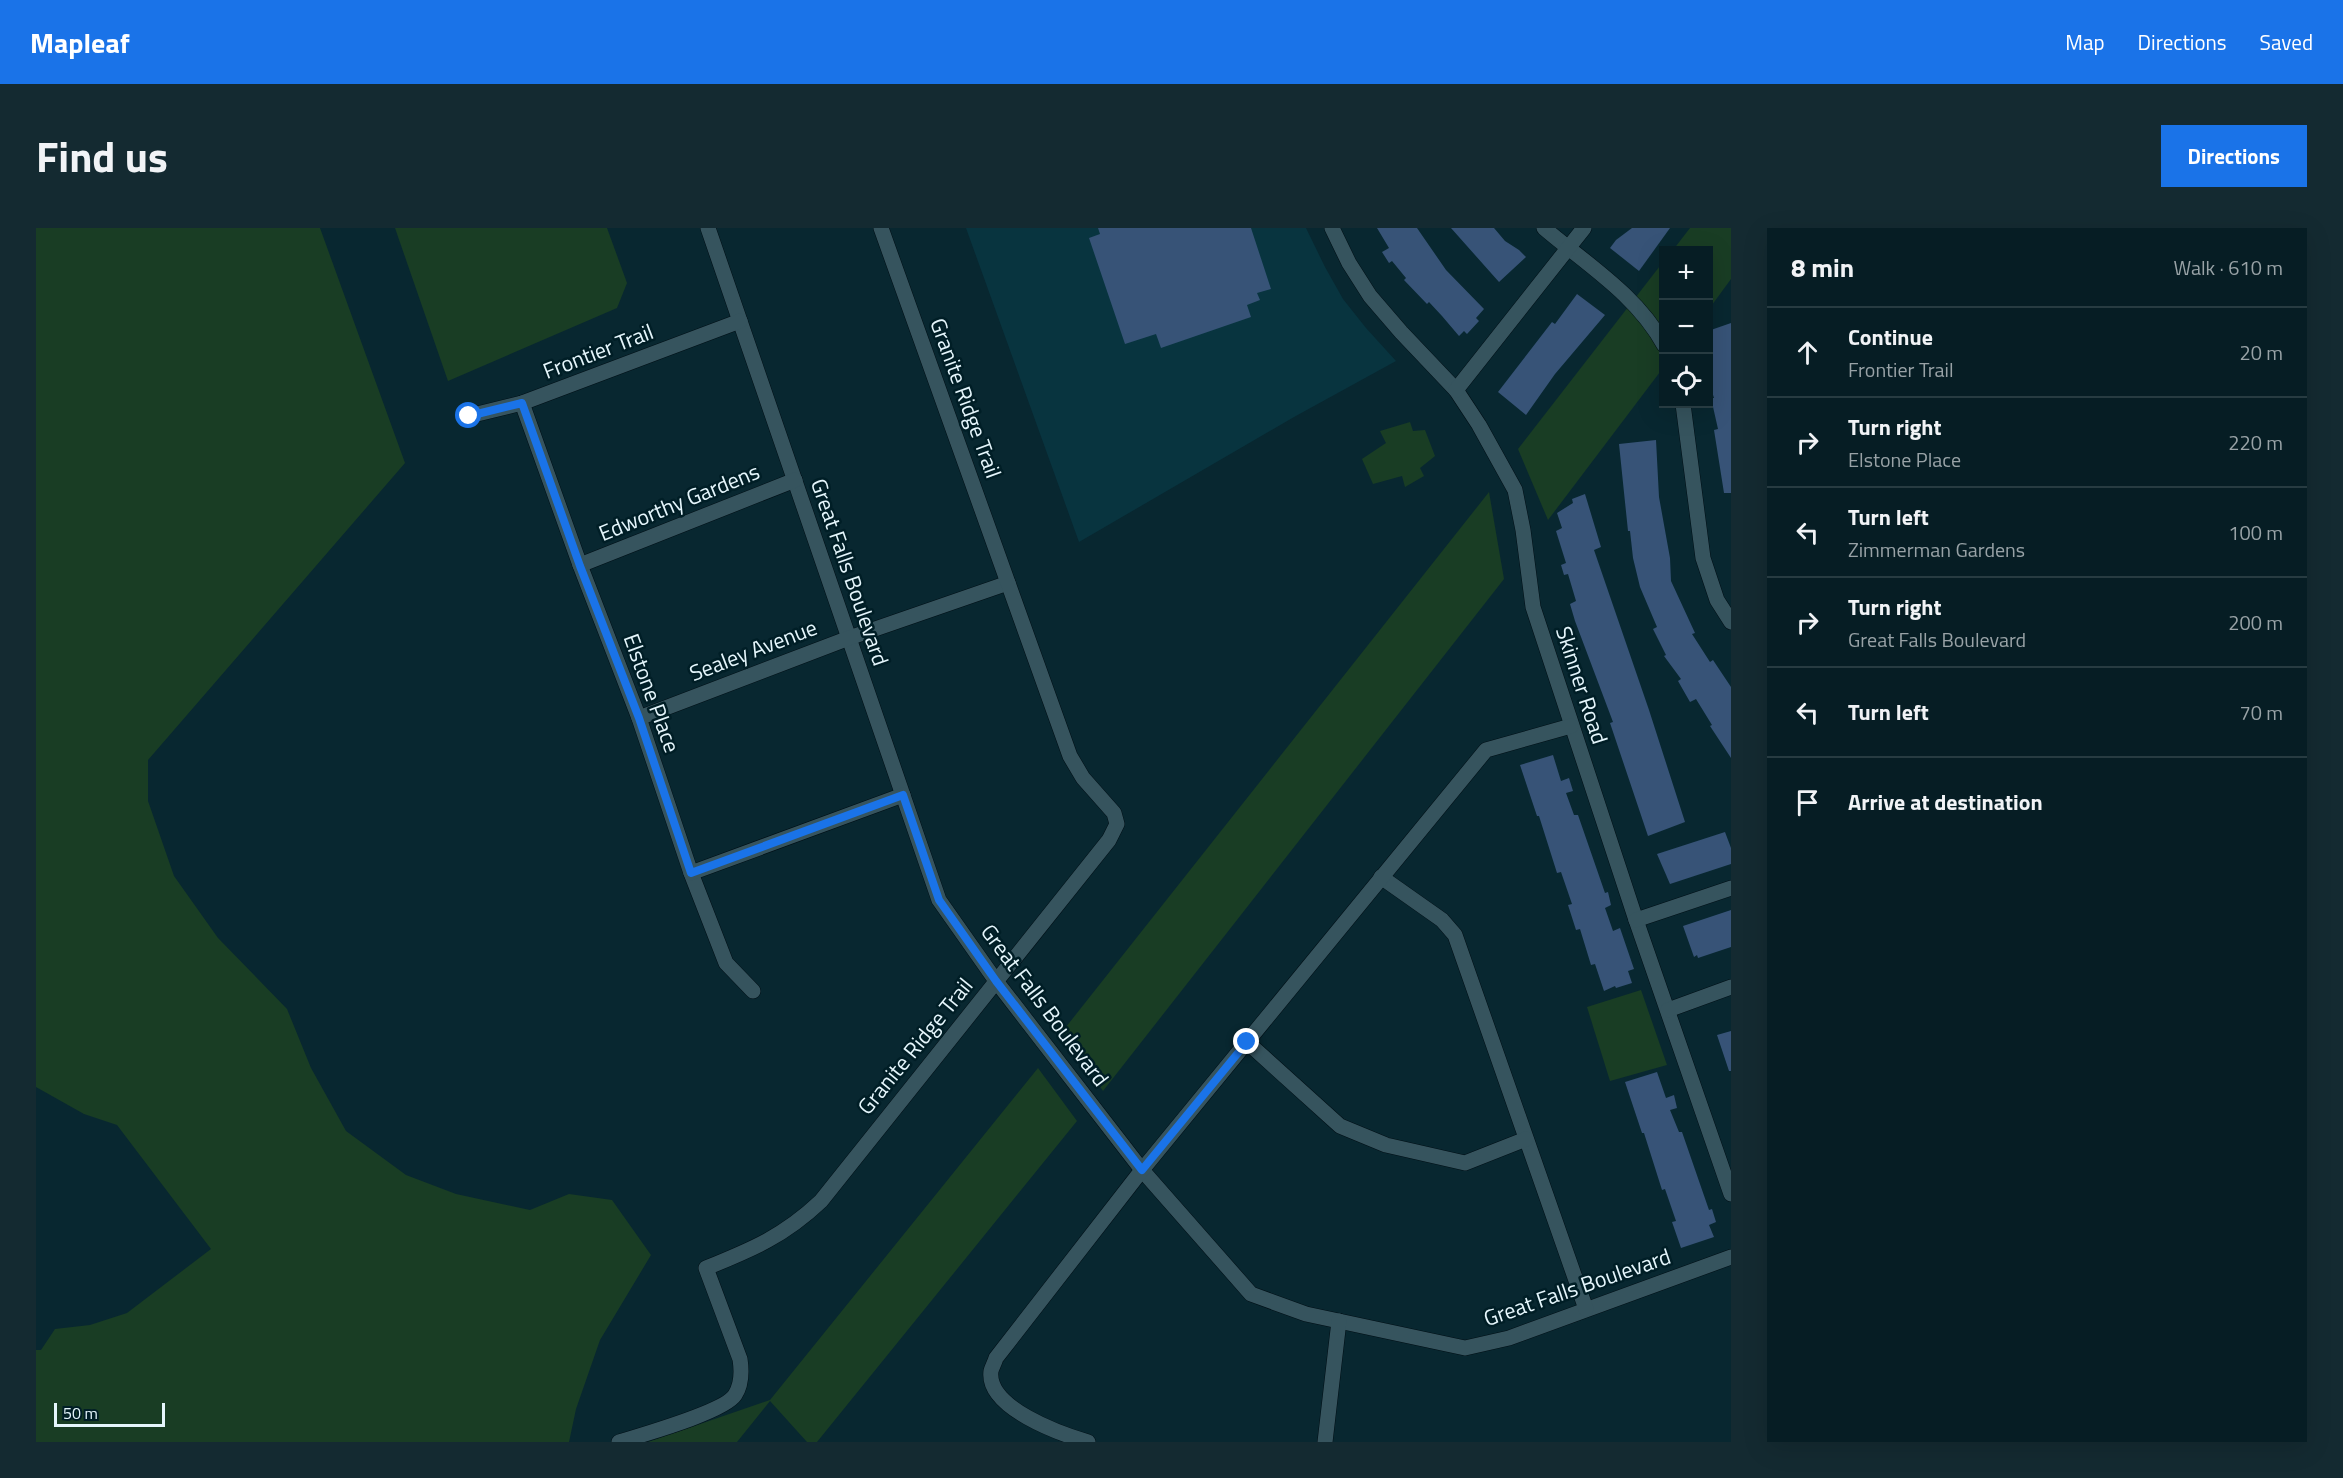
<!DOCTYPE html>
<html lang="en">
<head>
<meta charset="utf-8">
<style>
	body { margin:0; font-family:"Titillium Web",sans-serif; background:#142a31; color:#f1f3f6 }
	.controls { position:absolute; right:18px; top:18px; display:grid; overflow:hidden; border-radius:0px; box-shadow:0 6px 24px #0002 }
	.controls button { width:54px; height:54px; display:grid; place-items:center; padding:0; border:0; border-bottom:2px solid #273b41; background:#061d24; color:#f1f3f6; font:30px sans-serif }
	.scale { position:absolute; left:18px; bottom:15px; width:111px; box-sizing:border-box; padding-left:6px; border:3px solid #e5f6fc; border-top:0; font-size:16px; line-height:21px; white-space:nowrap; color:#e5f6fc; -webkit-text-stroke:4px #001e26; paint-order:stroke }
	.stop { position:absolute; width:18px; height:18px; margin:-14px; border:4px solid #1a73e8; border-radius:50%; background:#fff }
	.stop.end { background:#1a73e8; border-color:#fff; box-shadow:0 2px 6px #0008 }
	.list { margin:0; padding:0; list-style:none }
	h2 { display:flex; justify-content:space-between; align-items:center; height:78px; margin:0; padding:0 24px; font-size:26px }
	h2 small { font-size:20px; font-weight:400; color:#98a2a6 }
	.list li { display:grid; grid-template-columns:39px 1fr auto; gap:18px; align-items:center; box-sizing:border-box; height:90px; padding:0 24px; border-top:2px solid #273b41 }
	.list b { display:block; font-size:22px; white-space:nowrap }
	.list p { margin:0; font-size:20px; white-space:nowrap; color:#98a2a6 }
	.list em { font-size:20px; font-style:normal; color:#98a2a6 }
	.icon { flex:none; width:33px; height:33px; fill:none; stroke:currentColor; stroke-width:2; stroke-linecap:round; stroke-linejoin:round }
	.map { position:relative; flex:none; width:1695px; height:1214px; overflow:hidden; border-radius:0px }
	header { display:flex; align-items:center; gap:36px; box-sizing:border-box; height:84px; padding:0 30px; background:#1a73e8; color:#fff }
	header strong { font-size:28px }
	nav { display:flex; gap:33px; margin-inline-start:auto; font-size:21px }
	.intro { display:flex; align-items:center; justify-content:space-between; box-sizing:border-box; height:144px; padding:0 36px }
	h1 { margin:0; font-size:42px }
	.button { padding:15px 27px; border-radius:0px; background:#1a73e8; color:#fff; font-size:21px; font-weight:700 }
	main { display:flex; gap:36px; padding:0 36px }
	aside { flex:1; background:#061d24; border-radius:0px; box-shadow:0 6px 24px #0002 }
	.map>svg:first-child { display:block }
</style>
</head>
<body>
<header>
<strong>Mapleaf</strong>
<nav><a>Map</a><a>Directions</a><a>Saved</a></nav>
</header>
<div class="intro"><h1>Find us</h1><a class="button">Directions</a></div>
<main>
<div class="map">
<svg width="1695" height="1214" viewBox="0 0 1695 1214">
	<rect width="100%" height="100%" fill="#082730"/>
	<polygon fill="#08343f" points="930,0 1270,0 1289,39 1307,71 1330,100 1360,133 1258,189 1043,314"/>
	<g fill="#193d24">
		<polygon points="0,0 284,0 369,235 112,532 112,573 138,648 182,710 251,781 275,840 310,903 370,947 420,966 494,982 533,966 576,972 615,1027 564,1112 540,1181 533,1214 0,1214 0,1122 5,1122 19,1101 54,1097 91,1085 175,1021 81,897 48,886 0,859"/>
		<polygon points="359,0 571,0 591,55 581,80 412,153"/>
		<polygon points="1654,0 1695,0 1695,51 1673,81 1672,22 1637,22"/>
		<polygon points="1627,34 1627,140 1512,292 1482,221"/>
		<polygon points="1374,194 1377,203 1389,202 1399,228 1384,240 1388,248 1369,259 1366,248 1337,256 1326,231 1350,215 1344,203"/>
		<polygon points="1453,264 1468,351 1067,863 1026,804"/>
		<polygon points="1605,762 1631,837 1574,853 1551,779"/>
		<polygon points="1002,840 1041,893 781,1214 771,1214 734,1173 701,1214 612,1214 734,1172"/>
	</g>
	<g fill="#375377">
		<polygon points="1062,0 1215,0 1235,61 1221,65 1224,72 1211,77 1215,89 1125,120 1120,106 1089,116 1053,10 1064,6"/>
		<polygon points="1341,0 1381,0 1410,42 1448,81 1440,90 1443,93 1431,106 1428,103 1423,108 1406,88 1393,74 1391,76 1368,52 1370,50 1356,33 1353,35 1346,24 1353,20"/>
		<polygon points="1415,0 1458,0 1469,13 1483,22 1490,29 1463,54"/>
		<polygon points="1596,0 1634,0 1603,43 1574,20 1580,12"/>
		<polygon points="1541,66 1569,87 1519,146 1490,187 1462,164 1516,94 1519,96"/>
		<polygon points="1695,95 1695,265 1688,265 1678,202 1682,201 1675,170 1678,170 1672,151 1672,103"/>
		<polygon points="1620,212 1623,269 1634,330 1635,353 1659,405 1656,406 1674,434 1677,432 1695,459 1695,530 1674,498 1676,497 1660,471 1654,474 1642,453 1645,451 1628,428 1630,427 1617,401 1621,399 1604,359 1597,330 1594,303 1592,303 1583,216"/>
		<polygon points="1549,266 1565,319 1558,322 1613,482 1649,594 1612,608 1574,495 1577,494 1539,393 1534,376 1540,373 1532,346 1528,347 1525,337 1530,335 1520,303 1526,300 1521,285 1537,275 1536,271"/>
		<polygon points="1517,527 1525,553 1533,550 1537,563 1530,565 1538,587 1542,587 1569,665 1572,664 1575,677 1569,680 1577,703 1584,700 1598,741 1592,743 1596,755 1580,760 1579,758 1568,763 1559,736 1555,737 1544,701 1540,702 1532,677 1536,676 1525,644 1521,645 1503,588 1501,588 1484,537"/>
		<polygon points="1689,604 1695,620 1695,636 1634,656 1621,626"/>
		<polygon points="1695,682 1695,719 1662,730 1661,727 1658,729 1647,698"/>
		<polygon points="1695,803 1695,843 1693,843 1681,807"/>
		<polygon points="1621,844 1630,870 1638,867 1641,880 1634,882 1643,904 1646,904 1673,982 1676,981 1680,994 1673,997 1678,1009 1645,1020 1636,994 1640,993 1629,961 1626,962 1608,905 1606,905 1589,854"/>
	</g>
	<g fill="none" stroke-linecap="round" stroke-linejoin="round">
		<g stroke="#000f16" stroke-width="16">
			<g id="minor">
				<polyline points="672,0 903,672 960,753 1106,942 1215,1066 1270,1086 1429,1120 1473,1110 1695,1029"/>
				<polyline points="1296,0 1313,35 1334,68 1365,104 1420,162 1443,197 1479,262 1487,302 1497,379 1600,692 1695,966"/>
				<path d="M1508,0C1550,36 1601,67 1628,117"/>
				<polyline points="1420,162 1548,0"/>
				<polyline points="486,175 544,337 603,490 655,645 690,735 717,763"/>
				<polyline points="1647,176 1667,330 1681,372 1695,394"/>
				<polyline points="433,188 486,175 704,93"/>
				<polyline points="544,337 759,252"/>
				<polyline points="603,490 813,410 972,355"/>
				<polyline points="655,645 867,567"/>
				<polyline points="1345,649 1406,692 1419,707 1550,1081"/>
				<polyline points="1600,692 1695,660"/>
				<polyline points="1632,782 1695,759"/>
				<polyline points="1211,814 1304,898 1350,917 1429,935 1490,911"/>
				<path d="M583,1214C605,1207 688,1184 699,1167C706,1156 706,1144 704,1131L670,1040C717,1021 748,1008 785,973L1073,612L1081,596L1078,585L1047,550L1034,528L845,0"/>
				<path d="M1052,1214C1025,1206 950,1180 955,1143C956,1139 959,1134 960,1130L1106,942L1450,522L1535,498"/>
				<polyline points="1289,1214 1303,1093"/>
			</g>
		</g>
		<use href="#minor" stroke="#36545e" stroke-width="15"/>
	</g>
	<g fill="none" stroke-linecap="round" stroke-linejoin="round">
		<polyline stroke="#1a73e8" stroke-width="8" points="433,188 486,175 544,338 603,490 655,645 867,567 903,672 960,753 1106,942 1211,814"/>
	</g>
	<g text-anchor="middle" stroke-width="5" stroke-linejoin="round" paint-order="stroke">
		<g font-size="22" fill="#e5f6fc" stroke="#001e26">
			<text transform="translate(562 123) rotate(-21)" y="8">Frontier Trail</text>
			<text transform="translate(930 170) rotate(70)" y="8">Granite Ridge Trail</text>
			<text transform="translate(643 274) rotate(-22)" y="8">Edworthy Gardens</text>
			<text transform="translate(814 344) rotate(71)" y="8">Great Falls Boulevard</text>
			<text transform="translate(717 422) rotate(-21)" y="8">Sealey Avenue</text>
			<text transform="translate(1546 457) rotate(72)" y="8">Skinner Road</text>
			<text transform="translate(616 465) rotate(70)" y="8">Elstone Place</text>
			<text transform="translate(1009 777) rotate(53)" y="8">Great Falls Boulevard</text>
			<text transform="translate(879 818) rotate(-51)" y="8">Granite Ridge Trail</text>
			<text transform="translate(1541 1059) rotate(-19)" y="8">Great Falls Boulevard</text>
		</g>
	</g>
</svg>
<div class="controls">
<button>+</button>
<button>−</button>
<button><svg class="icon" aria-label="locate" viewBox="0 0 24 24"><circle cx="12" cy="12" r="6"/><path d="M12 2v4M12 18v4M2 12h4M18 12h4"/></svg></button>
</div>
<div class="scale">50 m</div>
<div class="stop" style="left:433px;top:188px"></div>
<div class="stop end" style="left:1211px;top:814px"></div>
</div>
<aside>
<h2>8 min<small>Walk · 610 m</small></h2>
<ul class="list">
<li><svg class="icon" aria-label="ahead" viewBox="0 0 24 24"><path d="M12 20V5M6 11l6-6 6 6"/></svg><div><b>Continue</b><p>Frontier Trail</p></div><em>20 m</em></li>
<li><svg class="icon" aria-label="right" viewBox="0 0 24 24"><path d="M7 20v-9h11M14 6l5 5-5 5"/></svg><div><b>Turn right</b><p>Elstone Place</p></div><em>220 m</em></li>
<li><svg class="icon" aria-label="left" viewBox="0 0 24 24"><path d="M17 20v-9H6M10 6l-5 5 5 5"/></svg><div><b>Turn left</b><p>Zimmerman Gardens</p></div><em>100 m</em></li>
<li><svg class="icon" aria-label="right" viewBox="0 0 24 24"><path d="M7 20v-9h11M14 6l5 5-5 5"/></svg><div><b>Turn right</b><p>Great Falls Boulevard</p></div><em>200 m</em></li>
<li><svg class="icon" aria-label="left" viewBox="0 0 24 24"><path d="M17 20v-9H6M10 6l-5 5 5 5"/></svg><div><b>Turn left</b></div><em>70 m</em></li>
<li><svg class="icon" aria-label="arrive" viewBox="0 0 24 24"><path d="M6 21V4h12l-3 4 3 4H6"/></svg><div><b>Arrive at destination</b></div></li>
</ul>
</aside>
</main>
</body>
</html>
